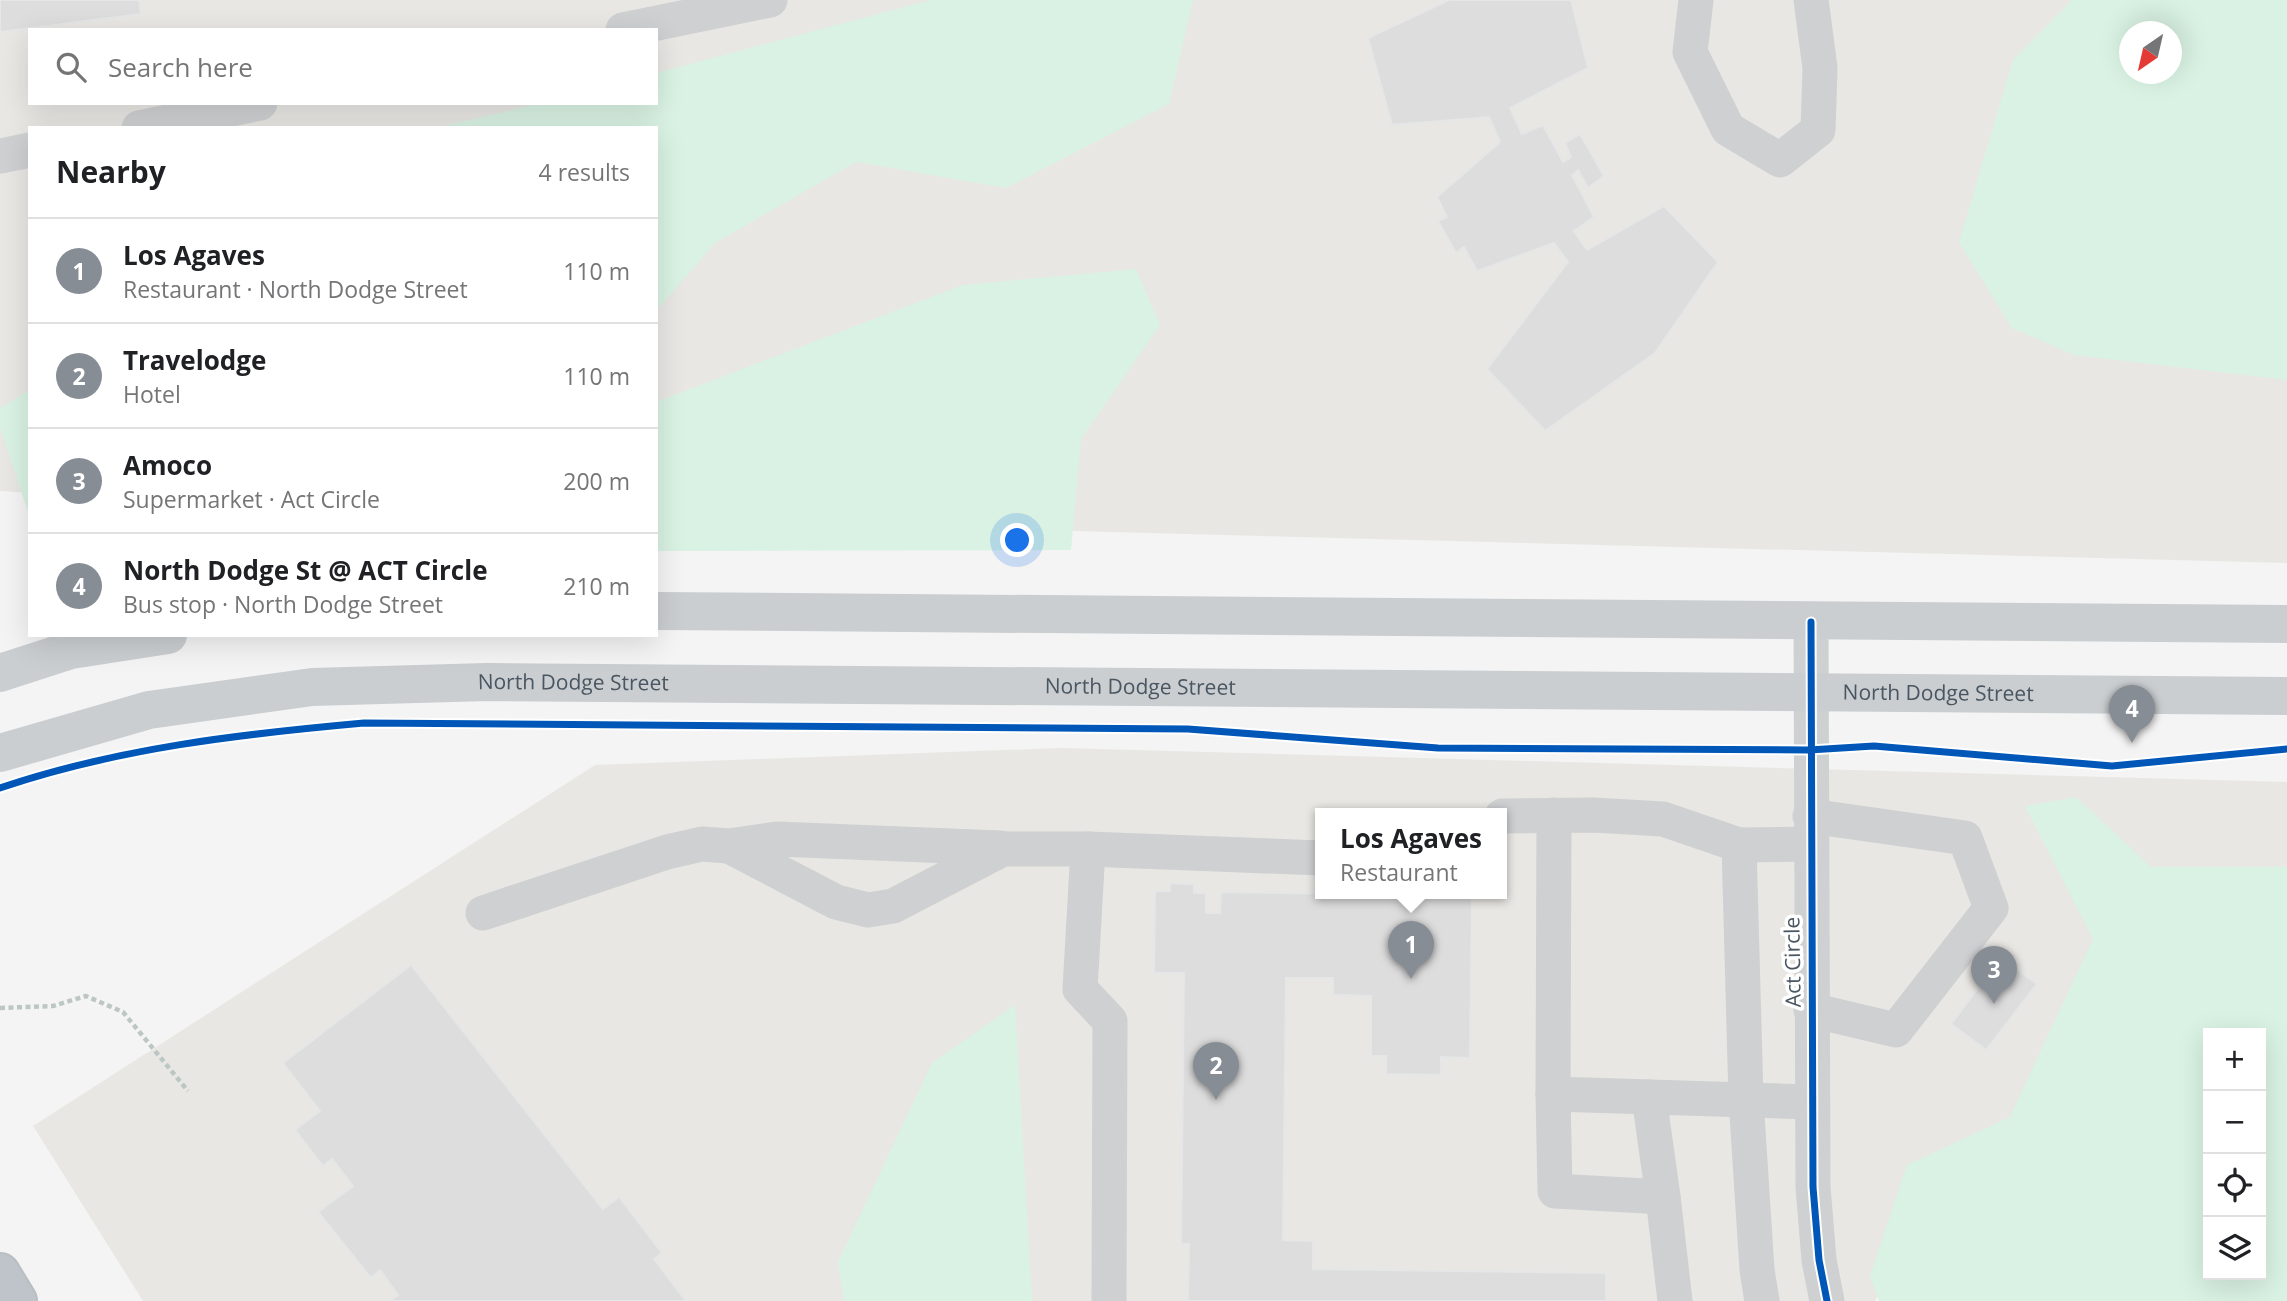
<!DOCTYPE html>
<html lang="en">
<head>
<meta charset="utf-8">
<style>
	body { margin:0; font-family:"Open Sans",sans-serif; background:#f6f6f6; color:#202124 }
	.controls { position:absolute; right:21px; bottom:21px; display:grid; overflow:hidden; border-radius:0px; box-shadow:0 7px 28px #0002 }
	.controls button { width:63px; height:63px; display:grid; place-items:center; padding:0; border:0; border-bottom:2px solid #e0e0e0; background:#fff; color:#202124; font:35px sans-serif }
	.compass { position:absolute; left:2119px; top:21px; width:63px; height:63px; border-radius:50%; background:#fff; box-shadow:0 7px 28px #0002; rotate:214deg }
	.you { position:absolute; left:1018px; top:541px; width:24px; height:24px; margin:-18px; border:5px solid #fff; border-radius:50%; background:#1a73e8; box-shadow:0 0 0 10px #1a73e833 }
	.badge { display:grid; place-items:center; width:46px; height:46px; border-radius:50%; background:#868d94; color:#fff; font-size:23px; font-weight:700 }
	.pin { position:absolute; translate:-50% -58px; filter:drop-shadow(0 2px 4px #0008) }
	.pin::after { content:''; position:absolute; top:37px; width:24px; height:21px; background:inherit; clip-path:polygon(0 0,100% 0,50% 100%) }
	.popup { position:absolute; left:1315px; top:808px; width:192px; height:91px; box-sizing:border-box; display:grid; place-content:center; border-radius:0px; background:#fff; filter:drop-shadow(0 2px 5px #0005); font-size:23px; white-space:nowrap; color:#757577 }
	.popup b { font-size:26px; color:#202124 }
	.popup::after { content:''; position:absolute; left:50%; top:100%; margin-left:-14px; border:14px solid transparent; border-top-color:#fff }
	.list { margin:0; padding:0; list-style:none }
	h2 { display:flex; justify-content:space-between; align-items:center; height:91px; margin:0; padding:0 28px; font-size:30px }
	h2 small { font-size:23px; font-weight:400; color:#757577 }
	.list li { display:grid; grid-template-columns:46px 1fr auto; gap:21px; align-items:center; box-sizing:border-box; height:105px; padding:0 28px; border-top:2px solid #e0e0e0 }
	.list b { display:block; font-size:26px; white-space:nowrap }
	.list p { margin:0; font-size:23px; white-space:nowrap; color:#757577 }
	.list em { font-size:23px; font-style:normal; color:#757577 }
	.icon { flex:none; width:38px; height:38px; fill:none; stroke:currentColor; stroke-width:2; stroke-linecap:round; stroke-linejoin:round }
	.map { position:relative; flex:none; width:2287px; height:1301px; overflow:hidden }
	.search { position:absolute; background:#fff; box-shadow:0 7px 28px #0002; left:28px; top:28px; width:630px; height:77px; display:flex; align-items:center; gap:18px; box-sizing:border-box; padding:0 24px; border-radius:0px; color:#757577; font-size:26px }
	.panel { position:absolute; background:#fff; box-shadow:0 7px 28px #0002; left:28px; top:126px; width:630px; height:511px; border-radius:0px }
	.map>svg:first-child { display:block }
</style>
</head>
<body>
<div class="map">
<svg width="2287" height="1301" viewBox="0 0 2287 1301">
	<rect width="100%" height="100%" fill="#f4f4f4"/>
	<g fill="#e8e7e3" fill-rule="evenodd">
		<path d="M0,0H2287V563L656,520V128H30V493L0,491ZM30,30H656V103H30ZM2130,32H2172V74H2130Z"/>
		<path d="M1061,748L2287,782V1301L1891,1272L1875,1301H143L33,1126L595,765ZM1320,813H1502V893H1320ZM2208,1033H2261V1275H2208Z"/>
	</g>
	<g fill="#d9f2e3" fill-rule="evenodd">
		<polygon points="931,0 1193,0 1169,104 1006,188 856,162 715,243 656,311 656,128 436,128 540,103 656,103 656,73"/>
		<path d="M2072,0H2287V380L2074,355L2012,328L1959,242L2013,60ZM2130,32H2172V74H2130Z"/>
		<polygon points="1136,269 1160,325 1081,439 1071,550 656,551 656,402 963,285"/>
		<polygon points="30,390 30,518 0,427 0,408"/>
		<path d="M2076,797L2151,867H2287V1301H1879L1870,1276L1907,1165L2010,1117L2093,939L2025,806ZM2261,1033V1275H2208V1033Z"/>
		<polygon points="1015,1005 1032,1301 844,1301 838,1262 932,1063"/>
	</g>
	<g fill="#ddddde" stroke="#e5e6e7" stroke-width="2">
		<polygon points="0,0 139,0 141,14 0,32"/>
		<polygon points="1449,0 1571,0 1588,68 1510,108 1522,134 1543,125 1563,162 1571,157 1565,143 1580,134 1604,176 1588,188 1578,170 1572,175 1594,217 1574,231 1587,250 1664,206 1718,262 1655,353 1545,431 1487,369 1568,262 1554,243 1477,271 1464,247 1456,253 1438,221 1447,217 1437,197 1500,142 1489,117 1392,125 1368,38"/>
		<polygon points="1170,883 1194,884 1194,893 1206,893 1206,913 1220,913 1221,892 1472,896 1470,1058 1441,1057 1441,1075 1386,1074 1386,1056 1371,1056 1371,996 1333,995 1333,978 1286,978 1283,1240 1313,1241 1313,1269 1606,1273 1606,1301 1188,1301 1189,1244 1181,1244 1184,973 1154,973 1155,891 1170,891"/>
		<polygon points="2001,958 2037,984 1986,1050 1951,1024"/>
		<polygon points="411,965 603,1209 619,1197 662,1253 654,1259 686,1301 390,1301 398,1295 380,1270 371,1278 318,1212 353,1186 332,1159 323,1166 295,1130 320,1111 283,1063"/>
	</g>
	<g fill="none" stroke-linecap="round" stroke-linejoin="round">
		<g stroke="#b9bec3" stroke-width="42">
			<polyline id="highway" points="0,1273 17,1301"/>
		</g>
		<polyline stroke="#bcc7c4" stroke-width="4.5" stroke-dasharray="5 3.5" stroke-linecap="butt" points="0,1008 53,1006 86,996 123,1012 188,1091"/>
		<g stroke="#ced0d2" stroke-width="35">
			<polyline points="1696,0 1690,52 1728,129 1780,160 1818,130 1820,68 1811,0"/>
			<polyline points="623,30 770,0"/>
			<polyline points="139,128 260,103"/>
			<polyline points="0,156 30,150"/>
			<polyline points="1811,622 1813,1187 1819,1260 1827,1301"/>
			<polyline points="1554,815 1553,1094 1812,1102"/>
			<polyline points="1502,816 1593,815 1663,819 1739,845 1810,844"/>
			<polyline points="1810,816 1965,838 1991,908 1896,1030 1811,1010"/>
			<polyline points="1739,845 1746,1099 1757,1270 1762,1301"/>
			<polyline points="729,846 777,839 1000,848"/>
			<polyline points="1088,849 1080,989 1110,1021 1109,1301"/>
			<polyline points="483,913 667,852 702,844 729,846 836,902 868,910 893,906 1003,849 1088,849 1320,858"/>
			<polyline points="1553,1094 1555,1191 1663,1197 1649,1097"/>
			<polyline points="1663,1197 1675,1301"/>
		</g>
		<g stroke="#caced1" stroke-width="38">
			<polyline points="656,611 2287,624"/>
			<polyline points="0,673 71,650 168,635"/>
			<path id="s1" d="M0,753L149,710L312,687L487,682L2287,696"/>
		</g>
		<use href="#highway" stroke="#bec4c9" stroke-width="38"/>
		<g stroke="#fff" stroke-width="11">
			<g id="cycleway">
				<polyline points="1811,622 1813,1187 1819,1260 1827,1301"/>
				<path d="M0,788C118,748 241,734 364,723L1188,729L1438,748L1809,750L1874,746L2112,766L2287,749"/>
			</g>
		</g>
		<use href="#cycleway" stroke="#0057b8" stroke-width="7"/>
	</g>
	<g text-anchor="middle" stroke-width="7" stroke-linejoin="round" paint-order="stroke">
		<g font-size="21" fill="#4a5661" stroke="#fff">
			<text dy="7" stroke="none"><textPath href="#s1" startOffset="581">North Dodge Street</textPath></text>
			<text dy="7" stroke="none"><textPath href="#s1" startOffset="1148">North Dodge Street</textPath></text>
			<text dy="7" stroke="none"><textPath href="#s1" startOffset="1946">North Dodge Street</textPath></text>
			<text transform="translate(1793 962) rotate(-91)" y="7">Act Circle</text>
		</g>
	</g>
</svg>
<div class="controls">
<button>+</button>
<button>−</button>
<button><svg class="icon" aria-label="locate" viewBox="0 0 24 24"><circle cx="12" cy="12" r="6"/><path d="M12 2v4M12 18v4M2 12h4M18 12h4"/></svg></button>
<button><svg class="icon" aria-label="layers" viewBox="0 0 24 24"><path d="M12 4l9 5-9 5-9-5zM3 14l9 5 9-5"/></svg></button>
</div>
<svg class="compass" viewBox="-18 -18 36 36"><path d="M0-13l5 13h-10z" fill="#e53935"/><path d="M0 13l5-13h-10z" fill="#757577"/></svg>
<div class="you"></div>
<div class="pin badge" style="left:1411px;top:979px">1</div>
<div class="popup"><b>Los Agaves</b>Restaurant</div>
<div class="pin badge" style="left:1216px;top:1100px">2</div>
<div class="pin badge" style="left:1994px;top:1004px">3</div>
<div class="pin badge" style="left:2132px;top:743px">4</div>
<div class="search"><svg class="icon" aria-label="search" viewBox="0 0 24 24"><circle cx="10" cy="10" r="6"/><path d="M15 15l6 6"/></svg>Search here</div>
<section class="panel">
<h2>Nearby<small>4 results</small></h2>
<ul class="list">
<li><span class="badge">1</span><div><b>Los Agaves</b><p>Restaurant · North Dodge Street</p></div><em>110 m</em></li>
<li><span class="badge">2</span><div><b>Travelodge</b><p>Hotel</p></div><em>110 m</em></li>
<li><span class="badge">3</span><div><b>Amoco</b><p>Supermarket · Act Circle</p></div><em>200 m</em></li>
<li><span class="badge">4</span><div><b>North Dodge St @ ACT Circle</b><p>Bus stop · North Dodge Street</p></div><em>210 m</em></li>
</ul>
</section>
</div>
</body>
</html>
